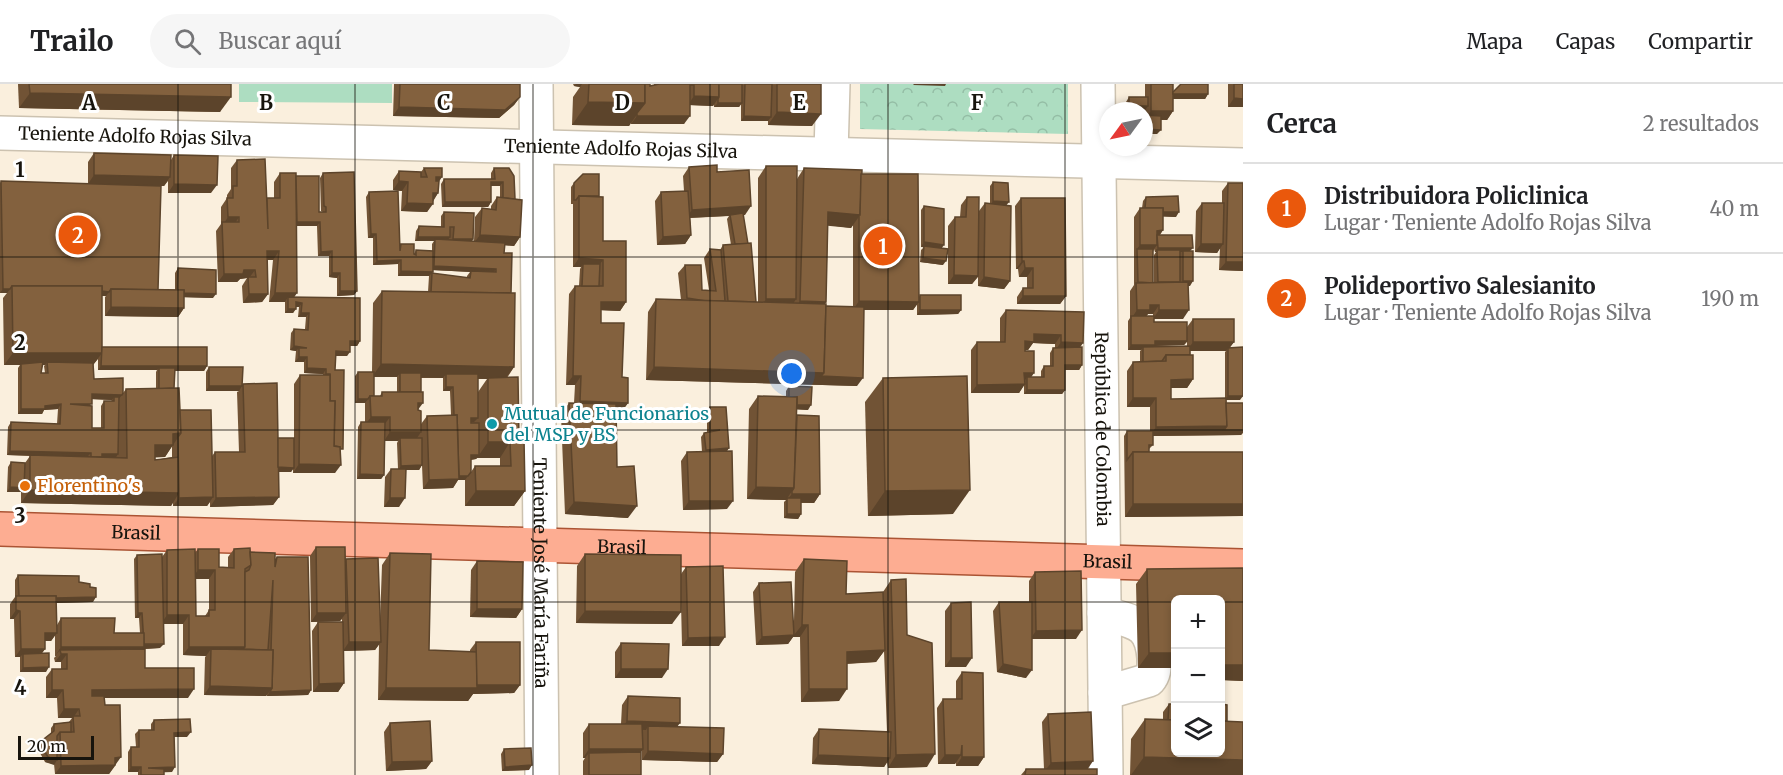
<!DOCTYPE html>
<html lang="es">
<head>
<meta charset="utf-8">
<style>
	body { margin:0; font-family:Merriweather,serif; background:#f6f6f6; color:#202124 }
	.controls { position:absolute; right:18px; bottom:18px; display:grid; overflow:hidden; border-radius:9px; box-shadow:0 3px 9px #0003 }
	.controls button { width:54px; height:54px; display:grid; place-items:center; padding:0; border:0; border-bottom:2px solid #e0e0e0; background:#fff; color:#202124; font:30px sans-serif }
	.compass { position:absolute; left:1099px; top:18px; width:54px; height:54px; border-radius:50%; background:#fff; box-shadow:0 3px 9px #0003; rotate:237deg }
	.scale { position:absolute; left:18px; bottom:15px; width:76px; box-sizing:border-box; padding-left:6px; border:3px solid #17140d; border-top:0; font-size:16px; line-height:21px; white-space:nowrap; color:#17140d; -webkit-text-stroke:4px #fff; paint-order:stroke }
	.you { position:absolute; left:792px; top:290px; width:21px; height:21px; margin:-15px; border:4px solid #fff; border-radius:50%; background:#1a73e8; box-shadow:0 0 0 9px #1a73e833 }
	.badge { display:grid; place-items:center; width:39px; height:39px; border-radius:50%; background:#ea580c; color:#fff; font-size:20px; font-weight:700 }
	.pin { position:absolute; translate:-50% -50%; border:3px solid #fff; box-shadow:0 2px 6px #0006 }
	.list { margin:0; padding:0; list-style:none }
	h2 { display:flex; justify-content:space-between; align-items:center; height:78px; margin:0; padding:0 24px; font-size:26px }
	h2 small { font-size:20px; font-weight:400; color:#757577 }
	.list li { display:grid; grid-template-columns:39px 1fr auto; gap:18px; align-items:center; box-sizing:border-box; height:90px; padding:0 24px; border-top:2px solid #e0e0e0 }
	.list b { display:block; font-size:22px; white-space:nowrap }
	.list p { margin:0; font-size:20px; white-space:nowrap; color:#757577 }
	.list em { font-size:20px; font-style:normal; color:#757577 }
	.icon { flex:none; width:33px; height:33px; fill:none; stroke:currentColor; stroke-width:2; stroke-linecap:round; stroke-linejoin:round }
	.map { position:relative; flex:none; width:1243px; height:691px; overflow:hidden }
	header { display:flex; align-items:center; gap:36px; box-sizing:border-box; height:84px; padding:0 30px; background:#fff; border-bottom:2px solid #e0e0e0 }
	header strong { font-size:28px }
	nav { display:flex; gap:33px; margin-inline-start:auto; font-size:21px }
	.search { width:420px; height:54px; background:#f6f6f6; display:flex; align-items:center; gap:15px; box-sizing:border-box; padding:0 21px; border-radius:33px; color:#757577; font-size:22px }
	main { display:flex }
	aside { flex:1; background:#fff }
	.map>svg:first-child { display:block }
</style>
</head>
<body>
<header>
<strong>Trailo</strong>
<div class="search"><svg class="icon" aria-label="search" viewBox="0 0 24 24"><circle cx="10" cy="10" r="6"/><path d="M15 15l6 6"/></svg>Buscar aquí</div>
<nav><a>Mapa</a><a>Capas</a><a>Compartir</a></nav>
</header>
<main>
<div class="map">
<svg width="1243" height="691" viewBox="0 0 1243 691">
	<defs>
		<pattern id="park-crowns" width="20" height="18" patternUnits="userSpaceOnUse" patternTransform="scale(1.5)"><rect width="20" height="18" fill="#adddc1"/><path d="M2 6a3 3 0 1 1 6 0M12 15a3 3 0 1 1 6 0" fill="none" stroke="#94bda5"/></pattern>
	</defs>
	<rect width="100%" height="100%" fill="#faefdd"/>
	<polygon fill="url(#park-crowns)" points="860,0 1068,0 1068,50 860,45"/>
	<polygon fill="#adddc1" points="239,0 392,0 392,19 239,18"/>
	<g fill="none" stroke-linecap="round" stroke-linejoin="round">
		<g stroke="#ccc2b0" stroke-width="36">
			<g id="minor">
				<path id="s1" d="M536,0L542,691"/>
				<path id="s2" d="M1098,0L1106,691"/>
				<path id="s3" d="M0,49L1243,81"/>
				<polyline points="831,69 833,0"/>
				<path d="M1104,529C1135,539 1151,538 1154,574C1154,583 1155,589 1149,596L1105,609"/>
			</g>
		</g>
		<g stroke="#ab5434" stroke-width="36">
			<g id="major">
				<path id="s4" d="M0,445L1243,482"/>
			</g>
		</g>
		<use href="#minor" stroke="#fff" stroke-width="33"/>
		<use href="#major" stroke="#fdad92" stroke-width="33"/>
	</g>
	<g fill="#715335" fill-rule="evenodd">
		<polygon points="18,0 231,0 220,28 19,24"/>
		<polygon points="394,0 520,0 520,13 514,21 499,34 393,32"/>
		<polygon points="573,0 650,0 650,2 654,1 654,0 821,0 812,42 768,41 768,37 741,37 741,20 739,23 714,23 714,20 713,22 690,21 684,40 631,40 631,38 629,42 572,41 573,13 580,3 574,2"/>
		<polygon points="1145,0 1173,0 1173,8 1208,10 1205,15 1173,15 1173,27 1167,36 1161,36 1157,50 1145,31 1145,26 1126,27 1126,18 1129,13 1145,13"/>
		<rect x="1228" y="0" width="15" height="23"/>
		<path d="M94,69L171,76L174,71L211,109H168V97L164,102L100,100L158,206H175V189L178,184L213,214L184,213V224L178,233L105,232V213L106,212H102V263L207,282L204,287H175L174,304L180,326L212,372L215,368H239L237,308L239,307H206V288L209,283L242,301L243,300L278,354H294V300L300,291H323V290L304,289V278H295L296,267L290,266L291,249L294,245H305L306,233H298L299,223H296L293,229H285V218H269L273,176H267L268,210L262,218L243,219L242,202L247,194L240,195L237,198H218L216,147L221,140V123L227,114V111L231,105V84L237,76L266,116L267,114H274V98L280,89L296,92L319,128H323L321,127L320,94L323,89L357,207L354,211L337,212V194L329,193V172H318L317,142H297L294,213L360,257L357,262H350L347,272H335V286L340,368L335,389H293V384L291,388H278L279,413L273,421L210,423V418L207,422H173V418L171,422L21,419V408H7L8,383L11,378L25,379L30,372L7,371L8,343L11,338L57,340L58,325L44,326L42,330H18V284L20,281H4L3,214L7,209H0V99L1,97L88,100V78ZM98,275V286H157L156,288V305H126L123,309L94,295L93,281ZM42,281H45L44,282L45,289H41ZM92,315L112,316L111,317H104L101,322V344H92L90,322ZM172,362V373L155,376V373H165Z"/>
		<path d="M766,82L797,95L804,84L861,90L919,213L920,211L961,226L958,230L917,231V220L913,226H864L857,302L646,296L648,228L656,215L681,216L678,189L685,181L702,206H709L704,174L710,165L720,166L723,161H731L727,135L729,132L690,134L691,151L685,160L657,161L655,117L661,108L684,107L683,92L689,83L717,88L745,131H743L756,218H758V94ZM828,141L851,144L853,141V223L826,222L825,220L826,218Z"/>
		<polygon points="424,84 439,97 438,109 427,128 401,127 402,107 393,106 393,96 399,87 421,88"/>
		<path d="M494,84L515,115L520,153L514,162L505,161L504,169L511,209L514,283L507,294L519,356L525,407L514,422H465V396H458L453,404L423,405L422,381L419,386H406L399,423H384L385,393L391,385H398L397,359L398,357H385L384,391L381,395H357L358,343L361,338H365V319H355V292L358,288H372L373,219L382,207L428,208L429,192H398V180L373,181V154H368L366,113L369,108L400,162L401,160L414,170L416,166L432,167V160L434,157H415L416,147L419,142L441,143V132L444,128L473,155L472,157H474L475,133L482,124L491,125V122L497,113L500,114V102H491V118L488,123H442L441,100L444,95H491V89ZM433,186L470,188L467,192V194L432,189ZM374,293H397V308H382L380,312H374ZM421,294H443V307H450L451,331L427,332L421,340L418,325ZM478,295H487L478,308ZM477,374H500V382H475L471,388V376L476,375Z"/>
		<polygon points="993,98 1006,121 1010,197 1004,205 978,202 978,193 972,200 948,200 948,142 955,133 960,133 961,121 967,113 979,127 985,119 990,119 990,102"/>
		<polygon points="574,99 599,112 603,157 626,218 620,227 601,226 601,239 622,293 628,319 622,327 616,327 617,383 628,434 565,430 561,331 569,319 574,319 575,301 566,301 569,210 575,202 579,202 580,185 581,183 573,183 573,120 571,120 571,103"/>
		<polygon points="1228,99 1243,99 1243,187 1219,186 1220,164 1217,169 1195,168 1196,127 1202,119 1222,119 1222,107"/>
		<path d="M1146,113L1176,133L1163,132V146L1160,151L1190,167V202H1188L1183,235H1154V238L1187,243L1193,235L1234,258L1230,263L1240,316H1226V319H1243V356V349L1241,351L1153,352V361L1149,365V368H1243V432L1125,433L1124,352L1127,347H1150V323H1127V287L1133,278H1140V267L1141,266H1128V237L1130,234V207L1134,201V133L1140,124H1142L1143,117ZM1154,165L1155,168H1156L1154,171V199H1153V168ZM1148,230H1153V232H1146ZM1187,258V262L1154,263V262L1184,261ZM1190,267H1226L1225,268V314L1171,315V304H1187L1193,295Z"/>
		<polygon points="1021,114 1066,212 1060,220 1017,220 1017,213 1023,204 1027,204 1027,193 1019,193 1018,185 1016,185 1015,122"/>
		<polygon points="924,122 942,164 943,181 920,178 921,166 924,163 921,163 921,126"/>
		<path d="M1006,226L1084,228L1080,263L1082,281L1079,286H1065V306L1062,310H1024V301L1019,309H971V266L977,258H1000V234ZM1033,259L1055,260V264H1053L1050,269V282H1044L1041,287V293H1031L1025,266H1028Z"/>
		<polygon points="883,294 953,430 868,432 865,318"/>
		<polygon points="789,302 808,326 797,325 797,331 820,410 814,419 801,419 801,430 798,435 784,434 784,418 786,416 747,415 749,325 758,312 786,313 786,307"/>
		<polygon points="710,323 729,364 727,367 727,425 683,426 681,377 687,368 702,368 701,353 704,349 707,348 707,327"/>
		<polygon points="316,463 345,477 346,475 380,537 382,481 390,469 429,566 470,568 470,566 476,558 520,601 514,609 473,610 468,617 378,616 379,560 375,566 344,567 344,599 338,608 313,608 312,547 318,538 342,538 342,535 340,537 311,538 310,472"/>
		<path d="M198,465L219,483L228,484V473L234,465L275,475L277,473L311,606L308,611L267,612V611L266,612L204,611L205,573L206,572L183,571V540H163L160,564L142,565L145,584L188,614H104L105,621L115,682L109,690H55L54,680L45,678L40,669L41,660L44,655L51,649V644L54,640L69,638L72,634H58L57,614H46V593L52,585H61V578H55L54,574L56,572H55V551L51,557H45V565L42,569L46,588H20V573H15L14,535H10V520L15,513V496L18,491L79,498L90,503L93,518L56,519L57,541L61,534L114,549H140L139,534H135L134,475L137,471L162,473L167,466L195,469ZM196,495H209V526L205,532H196Z"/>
		<polygon points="585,470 681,490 686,483 719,562 682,562 681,518 672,540 576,539 577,482"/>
		<polygon points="804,475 846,510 883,508 891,496 907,551 927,683 888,684 887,678 884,683 812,680 813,654 819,645 887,648 884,567 876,578 847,580 839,617 801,618 800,553 793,553 788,560 756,561 753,508 759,499 794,537 795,488"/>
		<polygon points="477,477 522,525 516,534 470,533 471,486"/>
		<polygon points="1243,484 1243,597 1221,596 1221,516 1176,516 1176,584 1138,584 1136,500 1147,485"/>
		<polygon points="1035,488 1076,555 1032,555 1026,594 997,588 993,527 999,518 1029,518 1029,497"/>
		<polygon points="951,519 966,583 945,583 945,527"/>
		<polygon points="621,559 662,594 615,594 615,568"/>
		<polygon points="962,588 984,673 978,682 956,682 956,678 955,680 938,680 937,624 943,615 956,615 956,597"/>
		<polygon points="628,612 676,643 723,670 717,678 642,676 642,666 641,668 641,691 583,691 583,677 585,674 583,674 583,649 589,640 621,640 622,621"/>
		<polygon points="1169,620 1227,637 1243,691 1130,691 1131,655 1145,635 1163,635 1163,628"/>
		<polygon points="1048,630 1088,685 1097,691 1021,691 1026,685 1044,685 1042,638"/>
		<polygon points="154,636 187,653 174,653 172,688 164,688 164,691 138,691 138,688 128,688 128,668 131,663 136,663 135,650 139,646 151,646 151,640"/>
		<polygon points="390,639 432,677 426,685 386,687 384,648"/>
		<polygon points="504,665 529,686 502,687 501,670"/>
	</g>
	<g fill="#5c442b">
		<polygon points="576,0 582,0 580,3 574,2"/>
		<polygon points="914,0 946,0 945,2 913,1"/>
		<polygon points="30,9 231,13 220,28 19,24"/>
		<polygon points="1170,10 1208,10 1205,15 1167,15"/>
		<polygon points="694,12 719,13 713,22 688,21"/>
		<polygon points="520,13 514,21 499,34 393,32 399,23"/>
		<polygon points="1234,14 1243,15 1243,23 1228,23"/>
		<polygon points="588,18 645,19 629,42 572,41"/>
		<polygon points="718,19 742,19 739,23 714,23"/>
		<polygon points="1140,22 1148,22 1145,26 1137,26"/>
		<polygon points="1151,27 1173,27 1167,36 1145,35"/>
		<polygon points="777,28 821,30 812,42 768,41"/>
		<polygon points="637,32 690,32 684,40 631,40"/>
		<polygon points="744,32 771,33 768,37 741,37"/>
		<polygon points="1144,45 1161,46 1157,50 1144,50"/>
		<polygon points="94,91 170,93 164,102 88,100"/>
		<polygon points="436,93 442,93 436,102"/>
		<polygon points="399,97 408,98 402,107 393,106"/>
		<polygon points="491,98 503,98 500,102 487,102"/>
		<polygon points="174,100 217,101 211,109 168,109"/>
		<polygon points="433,109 438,109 432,118"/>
		<polygon points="993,117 1009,118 1005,123 990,122"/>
		<polygon points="445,118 491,118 488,123 442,123"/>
		<polygon points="407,119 433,120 427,128 401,127"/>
		<polygon points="751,122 745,131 686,134 692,126"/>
		<polygon points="1144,127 1179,128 1176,133 1141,132"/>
		<polygon points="828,128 860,131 851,144 820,141"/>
		<polygon points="228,133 239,133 233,142 223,141"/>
		<polygon points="295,138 320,138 317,142 292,142"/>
		<polygon points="1163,146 1157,154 1157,147"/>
		<polygon points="371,150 376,150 373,154 368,154"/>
		<polygon points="480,151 520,153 514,162 474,159"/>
		<polygon points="691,151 685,160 657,161 663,153"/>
		<polygon points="418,153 450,153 447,158 435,155 434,157 415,157"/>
		<polygon points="453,155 473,155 470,160 450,159"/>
		<polygon points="924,158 944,161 941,165 921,163"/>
		<polygon points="1201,160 1223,160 1217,169 1195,168"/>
		<polygon points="1140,161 1157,161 1151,169 1137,165"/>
		<polygon points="1158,164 1193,164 1189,168 1157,168 1157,166 1156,168 1155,168"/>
		<polygon points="267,167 279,167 273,176 261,176"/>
		<polygon points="332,167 329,172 318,172 321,168"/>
		<polygon points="579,174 603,176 597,184 583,180 581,183 573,183"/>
		<polygon points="923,174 946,177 943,181 920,178"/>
		<polygon points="401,176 398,180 373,181 377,177"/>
		<polygon points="1022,177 1024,177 1018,185 1016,185"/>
		<polygon points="1226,178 1243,178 1243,187 1219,186"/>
		<polygon points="434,182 496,185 493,189 431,186"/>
		<polygon points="1025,184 1033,184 1027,193 1019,193"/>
		<polygon points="244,186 255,186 249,194 248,193 247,194 240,195 237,198 218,198 224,190"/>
		<polygon points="401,187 433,188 429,192 398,192"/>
		<polygon points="332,189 340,189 337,194 329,193"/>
		<polygon points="954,191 978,192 972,200 948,200"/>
		<polygon points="984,193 1010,197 1004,205 978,202"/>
		<polygon points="1183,197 1193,197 1190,202 1180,202"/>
		<polygon points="3,205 10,205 7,209 0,209"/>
		<polygon points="340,207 357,207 354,211 337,212"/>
		<polygon points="109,208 106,212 12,210"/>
		<polygon points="177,208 216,210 213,214 174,213"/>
		<polygon points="275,209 297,209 291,218 288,213 285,218 269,218"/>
		<polygon points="249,210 268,210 262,218 243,219"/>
		<polygon points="1023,212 1066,212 1060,220 1017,220"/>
		<polygon points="766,215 796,215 788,228 758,228"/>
		<polygon points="800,217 826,218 817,230 791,229"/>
		<polygon points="859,217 919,218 913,226 853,226"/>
		<polygon points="296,218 302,219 299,223 293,223"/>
		<polygon points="601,218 626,218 620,227 595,226"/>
		<polygon points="1150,221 1159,221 1153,230 1148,230 1144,235 1131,235 1137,226"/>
		<polygon points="111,223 184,224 178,233 105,232"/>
		<polygon points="288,225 296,225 293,229 285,229"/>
		<polygon points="920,226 961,226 958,230 917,231"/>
		<polygon points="1159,226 1189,226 1183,235 1153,235"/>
		<polygon points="301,229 309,229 306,233 298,233"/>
		<polygon points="1034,250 1061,251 1055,260 1033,259 1028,266 1019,266 1025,257"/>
		<polygon points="350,257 360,257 357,262 347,262"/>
		<polygon points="1155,257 1187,257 1184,261 1154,262 1152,266 1143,263 1141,266 1128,266 1131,261"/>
		<polygon points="1061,258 1083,259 1077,268 1055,267"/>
		<polygon points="1193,258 1234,258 1228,266 1228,264 1226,267 1187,267"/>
		<polygon points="294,262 307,264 299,264 296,267 290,266"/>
		<polygon points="336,267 350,268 347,272 332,272"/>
		<polygon points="13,269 102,269 93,281 47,278 45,281 4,281"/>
		<polygon points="299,273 307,273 304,278 295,278"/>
		<polygon points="381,280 514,283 505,295 488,294 487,295 446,294 446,290 443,294 400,293 400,289 397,293 372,293"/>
		<polygon points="1065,281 1082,281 1079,286 1062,286"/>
		<polygon points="101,282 207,282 204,287 159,287 159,284 157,286 98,286"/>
		<polygon points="654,283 824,289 863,294 857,302 646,296"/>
		<polygon points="307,284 326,285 323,290 304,289"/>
		<polygon points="1024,289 1034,289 1028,298 1027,293 1024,298"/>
		<polygon points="573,292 581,292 575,301 566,301"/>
		<polygon points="1193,295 1187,304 1165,304 1171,296"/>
		<polygon points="1025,300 1019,309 971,309 977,301"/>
		<polygon points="209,302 242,302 239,307 206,307"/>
		<polygon points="446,303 453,303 450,307 443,307"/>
		<polygon points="1027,306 1065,306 1062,310 1024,310"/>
		<polygon points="92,310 122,311 118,316 114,313 112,316 89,315"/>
		<polygon points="1228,312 1243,312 1240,316 1225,316"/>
		<polygon points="1133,314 1156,314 1150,323 1127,323"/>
		<polygon points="358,315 368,315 365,319 355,319"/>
		<polygon points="580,317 628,319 622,327 574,326"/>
		<polygon points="418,319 423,319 417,327"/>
		<polygon points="61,320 58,325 44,326 42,330 18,330 21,325"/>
		<polygon points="789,321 811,321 808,326 786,325"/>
		<polygon points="371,333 390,333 384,341 365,341"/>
		<polygon points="471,334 478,334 474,338 468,338"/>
		<polygon points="1227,342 1243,346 1243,348 1241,351 1150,352 1156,343"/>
		<polygon points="390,348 421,348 415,357 400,354 398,357 384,357"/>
		<polygon points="181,349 165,373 146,374 155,361 173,350"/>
		<polygon points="488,358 510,358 500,374 477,374 476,375 468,376 471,371 479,371"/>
		<polygon points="729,364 726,368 703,371 706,366"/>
		<polygon points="10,367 91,369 87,373 7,371"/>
		<polygon points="102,370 118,370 115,375 99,374"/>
		<polygon points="299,380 341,381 335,389 293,389"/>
		<polygon points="422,381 419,386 398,386 401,382"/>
		<polygon points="274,383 294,384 291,388 271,388"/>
		<polygon points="360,390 384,391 381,395 357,395"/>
		<polygon points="456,392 468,392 465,396 458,396 453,404 423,405 429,396"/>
		<polygon points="10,403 24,404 21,408 7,408"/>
		<polygon points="756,403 794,404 786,416 747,415"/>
		<polygon points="30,406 179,409 171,422 21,419"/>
		<polygon points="970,406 953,430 868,432 885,407"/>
		<polygon points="476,407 525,407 514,422 465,422"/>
		<polygon points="792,410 820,410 814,419 787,418 787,416"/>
		<polygon points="213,413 207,422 173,422 179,414"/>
		<polygon points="279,413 273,421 210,423 216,414"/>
		<polygon points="390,414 405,414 399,423 384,423"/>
		<polygon points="689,417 733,417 727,425 683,426"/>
		<polygon points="574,418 637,422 628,434 565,430"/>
		<polygon points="1133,420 1243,420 1243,432 1125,433"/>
		<polygon points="787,430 801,430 798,435 784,434"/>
		<polygon points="198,486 215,486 209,495 192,495"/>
		<polygon points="96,513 93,518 16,520 19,515"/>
		<polygon points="477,525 522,525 516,534 470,533"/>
		<polygon points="16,526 20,527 14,535 10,535"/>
		<polygon points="585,527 681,528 672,540 576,539"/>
		<polygon points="138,529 142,529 139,534 135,534"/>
		<polygon points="317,529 346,529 340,537 311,538"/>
		<polygon points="167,531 189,531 183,540 161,540"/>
		<polygon points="802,541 808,541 800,553 793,553 788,560 756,561 762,553 794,551"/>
		<polygon points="1082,546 1076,555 1030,555 1036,547"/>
		<polygon points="45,549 57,549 51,557 38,557"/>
		<polygon points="725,553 719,562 682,562 688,554"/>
		<polygon points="349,558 381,558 375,566 343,567"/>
		<polygon points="164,560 160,564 67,570 61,578 55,578 61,570 60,566 55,572 61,563"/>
		<polygon points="189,563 245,563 239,572 211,565 206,572 183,571"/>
		<polygon points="21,565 45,565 39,573 23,570 20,573 15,573"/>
		<polygon points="885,566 876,578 838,580 847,568"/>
		<polygon points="1149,569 1176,569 1176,584 1138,584"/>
		<polygon points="951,574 972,574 966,583 945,583"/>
		<polygon points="1003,580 1032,586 1026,594 997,588"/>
		<polygon points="1221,581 1243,581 1243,597 1221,596"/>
		<polygon points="49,583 46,588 20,588 23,584"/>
		<polygon points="621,585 668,585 662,594 615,594"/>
		<polygon points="344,599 338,608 313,608 319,600"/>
		<polygon points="477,601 520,601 514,609 473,610 468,617 378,616 386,604"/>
		<polygon points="210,602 272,604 266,612 204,611"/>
		<polygon points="194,605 188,614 86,614 92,606"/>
		<polygon points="809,605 847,605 839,617 801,618"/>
		<polygon points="52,606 63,606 57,614 46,614"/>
		<polygon points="311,606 308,611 267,612 270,608"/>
		<polygon points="64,625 79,625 73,634 73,632 72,634 58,634"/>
		<polygon points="627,637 680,639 674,647 648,642 646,646 621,645"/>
		<polygon points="191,648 187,653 171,653 174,649"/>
		<polygon points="589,665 643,665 637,674 589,669 585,674 583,674"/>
		<polygon points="648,667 723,670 717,678 642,676"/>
		<polygon points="935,670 927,683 888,684 896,671"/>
		<polygon points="818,671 890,674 884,683 812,680"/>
		<polygon points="945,671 961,671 955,680 938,680"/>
		<polygon points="48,673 57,676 54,681 45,678"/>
		<polygon points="121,673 109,690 55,690 61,682"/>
		<polygon points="962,673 984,673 978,682 956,682"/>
		<polygon points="1144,673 1243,676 1243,691 1131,691"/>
		<polygon points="432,677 426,685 386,687 392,678"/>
		<polygon points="1093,677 1087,686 1044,688 1051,679"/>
		<polygon points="532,681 529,686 502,687 505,683"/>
		<polygon points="131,683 141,683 138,688 128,688"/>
		<polygon points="175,683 172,688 145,689 148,684"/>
	</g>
	<g fill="#83613e" stroke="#5c442b" stroke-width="1.5">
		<polygon points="29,0 231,0 231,13 30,9"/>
		<polygon points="400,0 520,0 520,13 505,26 399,23"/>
		<polygon points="589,0 645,0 645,19 588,18"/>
		<polygon points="645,0 650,0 650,2 659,0 719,0 719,13 694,12 694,1 690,1 690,32 637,32 637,29 645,19"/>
		<polygon points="719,0 742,0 742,19 718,19 718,15 719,13"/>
		<polygon points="745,0 772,0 771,33 744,32"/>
		<polygon points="777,0 821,0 821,30 777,28"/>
		<rect x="1151" y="0" width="22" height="27"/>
		<polygon points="1181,0 1208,0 1208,10 1173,10 1173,8"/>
		<polygon points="1234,0 1243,0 1243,15 1234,14"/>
		<polygon points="1129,13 1148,13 1148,22 1140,22 1140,27 1129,27"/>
		<polygon points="1144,31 1161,32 1161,46 1144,45"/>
		<polygon points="94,69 171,71 170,93 94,91"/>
		<polygon points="174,71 218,72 217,101 174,100"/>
		<polygon points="265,75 268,145 267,114 280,114 280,89 296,89 297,209 275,209 279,167 267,167 268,210 249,210 248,193 256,193 255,186 244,186 243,190 224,190 222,138 239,138 239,133 228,133 227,114 233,114 233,102 237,102 237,76"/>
		<polygon points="717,81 717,88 749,86 751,122 692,126 689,83"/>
		<polygon points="766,82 797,82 796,215 766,215"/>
		<polygon points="424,84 442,84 442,93 436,93 436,97 439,97 438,109 433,109 433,120 407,119 408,98 399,97 399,87 421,88 421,93 427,93"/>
		<polygon points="494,84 509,84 514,92 515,115 503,114 503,98 491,98 491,118 445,118 444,95 495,95"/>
		<polygon points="804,84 862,86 860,131 828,128 826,218 800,217"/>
		<polygon points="354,88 357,207 340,207 340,189 332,189 332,167 321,168 320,138 297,138 296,92 319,92 319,128 326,128 326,123 324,122 323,89"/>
		<polygon points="583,90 599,90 599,112 579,112 576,116 574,116 574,99"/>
		<polygon points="861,90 918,90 919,218 859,217 859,131 860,131"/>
		<polygon points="1,97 161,102 158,206 111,205 109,208 102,207 102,202 12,202 10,205 3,205"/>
		<polygon points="993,98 1008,99 1009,118 993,117"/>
		<polygon points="1228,99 1243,99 1243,178 1226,178"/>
		<polygon points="398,107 400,167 401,160 414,160 414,170 416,171 416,166 433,167 433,188 401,187 401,176 377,177 376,150 371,150 369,108"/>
		<polygon points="688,107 691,151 663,153 661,108"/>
		<polygon points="579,112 603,113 603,157 626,157 626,218 601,218 601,239 624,239 622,293 628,294 628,319 580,317 581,292 573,292 575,202 603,202 603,176 579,174"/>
		<polygon points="1178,112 1179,128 1163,128 1163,124 1145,124 1146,113"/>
		<polygon points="497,113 522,116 520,153 480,151 482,124 496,126"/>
		<polygon points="967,113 979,113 978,192 954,191 955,133 966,133"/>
		<polygon points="1021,114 1065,114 1066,212 1023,212 1023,204 1033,204 1033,184 1025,184 1024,177 1022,177"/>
		<polygon points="985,119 1011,122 1010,197 984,193"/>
		<polygon points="1202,119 1224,119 1223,160 1201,160"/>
		<polygon points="924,122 944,125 944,161 924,158"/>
		<polygon points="1140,124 1163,124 1163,146 1157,147 1157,161 1140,161"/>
		<polygon points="444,128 474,129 473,155 453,155 454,143 450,143 450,153 418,153 419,142 444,143"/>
		<polygon points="743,129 748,160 735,160 730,131"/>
		<polygon points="1157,151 1192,151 1193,164 1158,164"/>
		<polygon points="435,155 505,159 504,169 512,169 511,209 431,208 432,189 470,194 471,187 496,188 496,185 434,182"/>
		<polygon points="751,159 756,218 728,217 723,161"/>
		<polygon points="924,162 948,165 946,177 923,174"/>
		<polygon points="710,165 721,166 725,217 706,217 687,214 685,181 701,181 702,206 716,207"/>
		<polygon points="1137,165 1153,165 1153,199 1138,198"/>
		<polygon points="1157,166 1180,166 1180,198 1158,198"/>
		<rect x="1183" y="167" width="10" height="30"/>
		<polygon points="583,180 600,180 599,202 582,202"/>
		<polygon points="178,184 216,186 216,210 184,209 184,206 177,206"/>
		<polygon points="1188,198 1189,226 1159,226 1159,221 1150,221 1150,226 1137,226 1136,199"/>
		<polygon points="12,202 102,202 102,269 13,269"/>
		<polygon points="111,205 184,206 184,224 111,223"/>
		<polygon points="382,207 515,209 514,283 381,280"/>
		<rect x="920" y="211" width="41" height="15"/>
		<polygon points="288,213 360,214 360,257 350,257 350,268 336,267 335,286 344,286 343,365 340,365 340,363 334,362 335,317 330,317 330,290 326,290 326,285 307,284 307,273 299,273 299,264 307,264 294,262 294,245 308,246 309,229 301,229 302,219 296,218 296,225 288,225"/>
		<polygon points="656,215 826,220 824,289 654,283"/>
		<polygon points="826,222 864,223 863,294 821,292 824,289"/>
		<polygon points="1006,226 1084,228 1083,259 1061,258 1061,251 1034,250 1034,258 1025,257 1025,267 1034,267 1034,289 1024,289 1025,300 977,301 977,258 1005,258"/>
		<polygon points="1131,232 1154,232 1154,238 1187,238 1187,257 1155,257 1155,261 1131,261"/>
		<rect x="1193" y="235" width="41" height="23"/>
		<polygon points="1190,262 1190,271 1166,271 1162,277 1143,278 1143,263"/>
		<polygon points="102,263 207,263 207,282 101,282"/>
		<polygon points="1082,263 1082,281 1065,281 1065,306 1027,306 1027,293 1044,293 1044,282 1053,282 1053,264"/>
		<polygon points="1243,263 1243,312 1228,312 1228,264"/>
		<polygon points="1166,271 1193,271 1193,295 1171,296 1171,315 1226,314 1227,342 1156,343 1156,314 1133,314 1133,278 1166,277"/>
		<polygon points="43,278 41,289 48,289 47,278 93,279 94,295 123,294 123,309 122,311 92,310 92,320 70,320 92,322 92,344 104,344 104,317 114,317 114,313 119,313 118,370 102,370 102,373 91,373 91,369 10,367 11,338 60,340 61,320 45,322 45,325 21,325 21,280"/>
		<polygon points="209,283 243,283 242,302 209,302"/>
		<polygon points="159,284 175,284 174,304 159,305"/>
		<polygon points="358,288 374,288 374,312 370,312 368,315 358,315"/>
		<rect x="400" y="289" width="21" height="19"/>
		<polygon points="446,290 478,290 478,334 471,334 471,339 479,339 479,371 471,371 471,388 468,392 459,392 457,331 454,331 453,303 446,303"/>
		<polygon points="300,291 330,291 330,317 335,317 334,362 340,363 341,381 299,380"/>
		<polygon points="967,292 970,406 885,407 883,294"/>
		<polygon points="518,293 519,356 524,355 525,407 476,407 475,382 511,382 510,358 488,358 488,294"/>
		<polygon points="277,299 279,413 216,414 215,368 245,368 243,300"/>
		<polygon points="789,302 812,303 811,321 797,321 797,313 789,313"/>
		<polygon points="179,304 181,349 173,350 173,361 155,361 155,376 179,373 179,409 30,406 30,371 127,374 126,305"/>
		<polygon points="382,308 423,308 423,319 418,319 418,326 421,327 421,348 390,348 390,333 371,333 370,312 382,312"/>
		<polygon points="758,312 797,313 794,404 756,403"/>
		<polygon points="569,319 616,320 617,383 634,382 637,422 574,418"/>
		<polygon points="1226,319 1243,319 1243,346 1224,346 1227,342"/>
		<polygon points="710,323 726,323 729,364 706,366 704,349 720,346 710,347"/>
		<polygon points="180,326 211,326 213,413 179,414 178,353 181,349"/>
		<polygon points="457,331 459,395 429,396 427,332"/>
		<polygon points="797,331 819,332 820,410 792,410 792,407 794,404"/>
		<polygon points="361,338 385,338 384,391 360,390"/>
		<polygon points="1127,347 1153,347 1153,361 1149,361 1149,368 1133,368 1127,376"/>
		<polygon points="278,354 294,354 294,384 278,383"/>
		<polygon points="400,354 422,354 422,381 401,382"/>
		<polygon points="732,367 733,417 689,417 687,368"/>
		<rect x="1133" y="368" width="110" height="52"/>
		<polygon points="11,378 25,379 24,404 10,403"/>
		<polygon points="391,385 406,385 405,414 390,414"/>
		<rect x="787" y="414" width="14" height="16"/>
		<polygon points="316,463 345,463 346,529 317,529"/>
		<polygon points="250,464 251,481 245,485 245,563 189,563 189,531 167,531 167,466 195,465 196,532 209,532 209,526 215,526 215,486 198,486 198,465 219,465 219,483 234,484 234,465"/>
		<polygon points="250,468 275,469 275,483 277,473 308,473 311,606 270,608 272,604 273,566 271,566 273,496 268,566 243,565 245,563 245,488 249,486 251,481"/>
		<polygon points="390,469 431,470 429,566 477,568 477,604 386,604"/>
		<polygon points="162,470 164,560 144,560 142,529 138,529 137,471"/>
		<polygon points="585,470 681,471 681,528 585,527"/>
		<polygon points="378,474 381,558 349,558 346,475"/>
		<polygon points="804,475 847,477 846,510 883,508 885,566 847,568 847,605 809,605 808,541 802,541"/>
		<polygon points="477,477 523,478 522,525 477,525"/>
		<polygon points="723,482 725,553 688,554 686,483"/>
		<polygon points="1243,484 1243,581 1221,581 1221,516 1176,516 1176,569 1149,569 1147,485"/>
		<polygon points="1081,487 1082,546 1036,547 1035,488"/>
		<polygon points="18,491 79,492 79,498 90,500 90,503 96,504 96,513 56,514 56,512 19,512"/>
		<polygon points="906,495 907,551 932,559 935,670 896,671 891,496"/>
		<polygon points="791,498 794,551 762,553 759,499"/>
		<polygon points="16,512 56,512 57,549 45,549 45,565 21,565 20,527 16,526"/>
		<polygon points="971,518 972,574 951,574 951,519"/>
		<polygon points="999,518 1032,518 1032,586 1003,580"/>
		<polygon points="61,534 115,534 114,549 144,549 144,563 61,563"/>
		<polygon points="318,538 343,538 344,599 319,600"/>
		<polygon points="476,558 520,558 520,601 477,601"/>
		<polygon points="621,559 669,560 668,585 621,585"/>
		<polygon points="145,565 145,584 194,584 194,605 92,606 92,612 104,612 105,621 120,621 121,673 115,674 115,681 61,682 60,648 74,648 73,632 80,632 79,625 64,625 63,606 52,606 52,585 67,585 67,570 61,570 60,566"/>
		<polygon points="211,565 273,566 272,604 210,602"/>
		<polygon points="49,569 49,583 23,584 23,570"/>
		<polygon points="962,588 983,589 984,673 962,673 962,661 961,671 945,671 943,615 962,615"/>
		<polygon points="628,612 680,614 680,639 627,637"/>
		<polygon points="1169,620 1176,620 1176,636 1168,636"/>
		<polygon points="1221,620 1227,621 1227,637 1221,637"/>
		<polygon points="1091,628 1093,677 1051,679 1048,630"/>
		<polygon points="190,635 191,648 174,649 175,683 148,684 164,685 164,691 141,691 141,683 131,683 131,663 139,663 139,646 154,646 154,636"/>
		<polygon points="1145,635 1176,636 1176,669 1221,669 1221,637 1243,638 1243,676 1144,673"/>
		<polygon points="430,637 432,677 392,678 390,639"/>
		<polygon points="71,638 71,648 60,648 57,652 57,676 48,673 43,665 44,655 54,647 54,640"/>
		<polygon points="589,640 642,640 643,665 589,665"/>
		<polygon points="648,642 724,644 723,670 648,667"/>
		<polygon points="819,645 891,648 890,674 818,671"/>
		<polygon points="531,664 532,681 505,683 504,665"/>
		<polygon points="641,668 641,691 589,691 589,669"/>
		<polygon points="1026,685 1097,685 1097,691 1025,691"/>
	</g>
	<path fill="none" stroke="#17140d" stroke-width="1.5" stroke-opacity="0.55" d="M178,0V691M355,0V691M533,0V691M710,0V691M888,0V691M1065,0V691M0,173H1243M0,346H1243M0,518H1176M1220,518H1243"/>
	<circle fill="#0f9aa8" stroke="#fff" stroke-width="2" cx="492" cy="340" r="6"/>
	<circle fill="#e8710a" stroke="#fff" stroke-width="2" cx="25" cy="402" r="6"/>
	<g text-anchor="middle" stroke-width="6" stroke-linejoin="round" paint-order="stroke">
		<g font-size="18" fill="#17140d" stroke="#fff">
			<text dy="6" stroke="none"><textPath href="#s3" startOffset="135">Teniente Adolfo Rojas Silva</textPath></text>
			<text dy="6" stroke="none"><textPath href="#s3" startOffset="621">Teniente Adolfo Rojas Silva</textPath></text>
			<text dy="6" stroke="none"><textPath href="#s2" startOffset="345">República de Colombia</textPath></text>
			<text dy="6" stroke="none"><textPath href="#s4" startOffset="136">Brasil</textPath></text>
			<text dy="6" stroke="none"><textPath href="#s4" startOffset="622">Brasil</textPath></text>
			<text dy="6" stroke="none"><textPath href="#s4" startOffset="1108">Brasil</textPath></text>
			<text dy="6" stroke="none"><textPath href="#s1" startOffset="489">Teniente José María Fariña</textPath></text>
		</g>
		<g font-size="18" fill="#0d838f" stroke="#fff" text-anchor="start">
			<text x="504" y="336">Mutual de Funcionarios<tspan x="504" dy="21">del MSP y BS</tspan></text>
		</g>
		<g font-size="18" fill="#c56008" stroke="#fff" text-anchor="start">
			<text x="37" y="408">Florentino's</text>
		</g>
	</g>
	<g font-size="20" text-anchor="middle" font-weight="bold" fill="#17140d" stroke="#fff" stroke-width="6" stroke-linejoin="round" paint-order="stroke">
		<text x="89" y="26">A</text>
		<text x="266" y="26">B</text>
		<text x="444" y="26">C</text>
		<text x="622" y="26">D</text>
		<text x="799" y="26">E</text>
		<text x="977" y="26">F</text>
		<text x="20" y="93">1</text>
		<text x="20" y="266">2</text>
		<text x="20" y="439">3</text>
		<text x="20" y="611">4</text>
	</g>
</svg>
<div class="controls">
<button>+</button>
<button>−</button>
<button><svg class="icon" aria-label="layers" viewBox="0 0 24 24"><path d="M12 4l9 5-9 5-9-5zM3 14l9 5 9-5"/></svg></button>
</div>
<svg class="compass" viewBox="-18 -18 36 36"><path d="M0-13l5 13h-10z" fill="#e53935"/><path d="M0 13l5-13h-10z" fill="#757577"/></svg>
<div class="scale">20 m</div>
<div class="you"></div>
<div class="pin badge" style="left:883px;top:162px">1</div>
<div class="pin badge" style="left:78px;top:151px">2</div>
</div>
<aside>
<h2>Cerca<small>2 resultados</small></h2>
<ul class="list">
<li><span class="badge">1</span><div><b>Distribuidora Policlinica</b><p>Lugar · Teniente Adolfo Rojas Silva</p></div><em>40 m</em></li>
<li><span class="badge">2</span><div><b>Polideportivo Salesianito</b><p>Lugar · Teniente Adolfo Rojas Silva</p></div><em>190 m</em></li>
</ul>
</aside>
</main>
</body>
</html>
